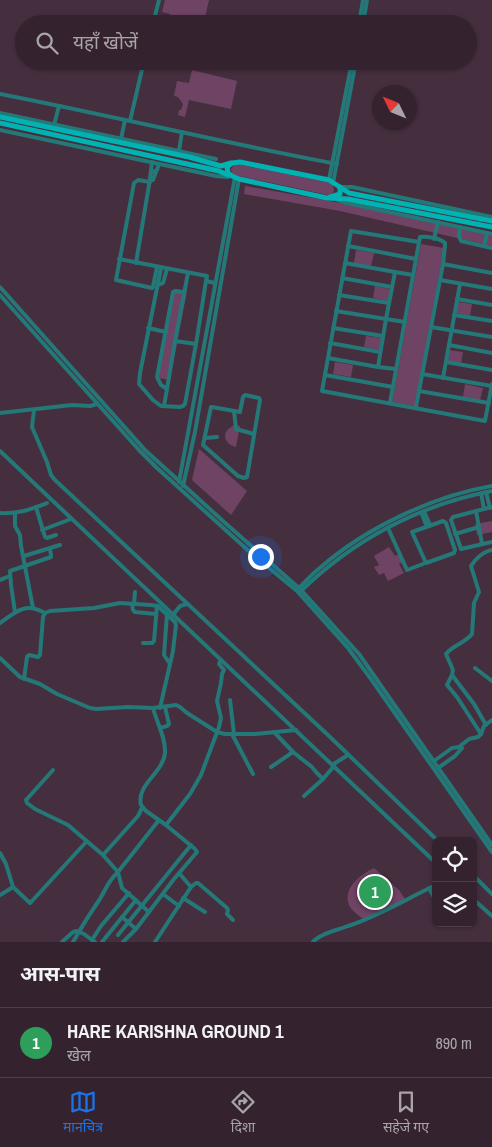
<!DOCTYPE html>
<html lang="hi">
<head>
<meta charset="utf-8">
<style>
	body { margin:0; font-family:"Archivo Narrow","Noto Sans Devanagari",sans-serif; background:#3c2b37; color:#f1f3f6 }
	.controls { position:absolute; right:15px; bottom:15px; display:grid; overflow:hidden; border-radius:8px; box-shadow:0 1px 4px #0004 }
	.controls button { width:45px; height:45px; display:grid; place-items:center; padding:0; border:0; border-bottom:1px solid #4e404b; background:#34232f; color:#f1f3f6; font:25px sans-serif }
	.compass { position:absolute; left:372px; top:85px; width:45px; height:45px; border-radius:50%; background:#34232f; box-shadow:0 1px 4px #0004; rotate:313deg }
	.you { position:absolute; left:260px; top:556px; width:18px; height:18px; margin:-12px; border:4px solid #fff; border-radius:50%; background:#1a73e8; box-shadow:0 0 0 8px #1a73e833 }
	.badge { display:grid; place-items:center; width:32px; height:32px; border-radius:50%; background:#1a73e8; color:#fff; font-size:16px; font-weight:700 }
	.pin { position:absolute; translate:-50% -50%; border:2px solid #fff; box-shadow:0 1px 5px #0006 }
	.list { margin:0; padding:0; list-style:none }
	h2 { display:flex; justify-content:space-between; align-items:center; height:65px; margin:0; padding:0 20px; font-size:21px }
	h2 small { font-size:16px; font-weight:400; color:#a9a4aa }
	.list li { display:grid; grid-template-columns:32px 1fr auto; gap:15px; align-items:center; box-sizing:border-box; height:70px; padding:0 20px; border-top:1px solid #4e404b }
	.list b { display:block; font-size:19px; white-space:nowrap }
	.list p { margin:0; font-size:16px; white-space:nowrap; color:#a9a4aa }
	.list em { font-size:16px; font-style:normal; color:#a9a4aa }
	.icon { flex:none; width:28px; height:28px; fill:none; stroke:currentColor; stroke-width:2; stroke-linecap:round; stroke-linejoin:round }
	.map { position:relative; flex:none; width:492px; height:942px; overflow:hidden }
	.search { position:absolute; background:#34232f; box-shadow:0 1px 4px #0004; left:15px; right:15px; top:15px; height:55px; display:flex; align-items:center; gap:12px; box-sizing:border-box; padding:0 18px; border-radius:28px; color:#a9a4aa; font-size:19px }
	.sheet { height:135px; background:#34232f }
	nav { display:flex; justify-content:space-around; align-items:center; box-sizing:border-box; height:70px; border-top:1px solid #4e404b; background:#34232f; font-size:14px; color:#a9a4aa }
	nav a { display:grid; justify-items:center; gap:2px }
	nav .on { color:#1a73e8 }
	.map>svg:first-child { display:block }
</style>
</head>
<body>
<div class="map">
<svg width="492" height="942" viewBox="0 0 492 942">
	<rect width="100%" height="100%" fill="#452f3f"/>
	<g fill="#6f4364">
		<polygon points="165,0 209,0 204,21 198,20 197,24 168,24 170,14 162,12"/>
		<polygon points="192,70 237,81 231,109 189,100 185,117 178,115 179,110 181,110 183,104 178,97 174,96 177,81 189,83"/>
		<polygon points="237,164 330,183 333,185 334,190 333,193 328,195 234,175 232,174 231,169 234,165"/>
		<polygon points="245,186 341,203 492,236 492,246 340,211 244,194"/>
		<polygon points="421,244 444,248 415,406 392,402"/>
		<polygon points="356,250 374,253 371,266 354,263"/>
		<polygon points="375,286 390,289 388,301 373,298"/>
		<polygon points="175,289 187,291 170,380 158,378"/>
		<polygon points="458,302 472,304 470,316 456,313"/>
		<polygon points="366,336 382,338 380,350 364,347"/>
		<polygon points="449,350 463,352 461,364 447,361"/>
		<polygon points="335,362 353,365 351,377 333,374"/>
		<polygon points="465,384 483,388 480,400 463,397"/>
		<path d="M236,425L240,426L236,447C222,444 221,429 236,425Z"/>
		<polygon points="199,449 247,491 231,515 192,480"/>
		<polygon points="492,521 492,532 477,535 475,524"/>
		<polygon points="389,547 395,556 401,553 405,561 399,564 404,573 388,581 384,573 379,575 374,567 379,565 374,556"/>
		<path d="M374,868L399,890L405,899L377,914L363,919C358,915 351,910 349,905C342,888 361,874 374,868Z"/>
	</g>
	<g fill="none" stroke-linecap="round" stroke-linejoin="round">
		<g stroke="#247878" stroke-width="4">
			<polyline points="153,24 159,0"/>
			<polyline points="359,24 363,0"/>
			<polyline points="363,24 367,0"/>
			<path d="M0,94C113,116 224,143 337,164"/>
			<polyline points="0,113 179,151 187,153 186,157"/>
			<polyline points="130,121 144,61"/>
			<polyline points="54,125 59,106"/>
			<polyline points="0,130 183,169 216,176 228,177"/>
			<polyline points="121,139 125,120"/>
			<polyline points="179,151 182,132"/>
			<polyline points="187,153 216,159"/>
			<polyline points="152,162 151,170 153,172 157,170 159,164"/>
			<polyline points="151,171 150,178 153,180 156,172"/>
			<polyline points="329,180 352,61"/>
			<polyline points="150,182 138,180 134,183 116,280 152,288 153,287 157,267"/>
			<polyline points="333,183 356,61"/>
			<polyline points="340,187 352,187 492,217"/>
			<polyline points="338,200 347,203 492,234"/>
			<polyline points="460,227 459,236 461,241 492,248"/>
			<polyline points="434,239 438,222"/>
			<polyline points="419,242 351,231 322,391 485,421 492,384"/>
			<polyline points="348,246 416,259"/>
			<polyline points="484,246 487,233"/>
			<polyline points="119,259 207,276 206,281 215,283"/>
			<polyline points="136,263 150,179"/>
			<polyline points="345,263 395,272"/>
			<polyline points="443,264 492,273"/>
			<polyline points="161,268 140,373 139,384 153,400 161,406 180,407 183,406 185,404 196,344 175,341 188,273"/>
			<polyline points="342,278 392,287"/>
			<polyline points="440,280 492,289"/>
			<polyline points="158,285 163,283 167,269"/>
			<path d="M0,287L145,450L224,522L299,588C306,581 313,573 321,567C366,528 433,496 492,486"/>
			<polyline points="0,295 139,450 157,468 251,553 297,591 348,648 371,679 492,852"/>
			<polyline points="339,295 389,303"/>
			<polyline points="457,299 492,305"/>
			<polyline points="336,311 386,319 395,272 413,275"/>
			<polyline points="454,315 492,321"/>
			<polyline points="431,327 492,337"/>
			<polyline points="148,328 166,332"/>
			<polyline points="333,328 383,336"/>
			<polyline points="175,341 167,389 161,385 157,377 173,292 175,291 183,292"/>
			<polyline points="330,343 380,352"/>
			<polyline points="196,344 206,281"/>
			<polyline points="449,345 492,353"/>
			<polyline points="328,358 378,367"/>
			<polyline points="446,362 492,370"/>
			<polyline points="396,369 378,367 386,319 405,322"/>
			<polyline points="422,374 492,386"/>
			<polyline points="325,375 393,387"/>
			<polyline points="443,378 460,284"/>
			<polyline points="419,391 489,403"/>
			<polygon points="245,395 259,398 260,400 247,477 244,478 238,476 203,445 211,407 212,407 240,412 243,397"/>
			<path d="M390,403L420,237C426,236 440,238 445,243V246L443,264L416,407"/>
			<polyline points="164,406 167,389"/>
			<polyline points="34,410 32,427 47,462 51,475 55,480 329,736 438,841"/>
			<polyline points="234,411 236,429 254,434"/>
			<polyline points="0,413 72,405 90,406 97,404"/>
			<polyline points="205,438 217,437"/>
			<polyline points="0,451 436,863"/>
			<polyline points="179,482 235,177"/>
			<polyline points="183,486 195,432 239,179"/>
			<polyline points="486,492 490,508"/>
			<polyline points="481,493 484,509"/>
			<polyline points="36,507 45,537 47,538 56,535"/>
			<polyline points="492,507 453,517 451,520 461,549 492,542"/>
			<polyline points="424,511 430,525"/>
			<polyline points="476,511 479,527"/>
			<polyline points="421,512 427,527"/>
			<path d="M0,513C19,514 29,510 47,503"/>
			<polyline points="15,514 15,526 20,535 21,546 33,608"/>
			<polygon points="443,521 446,523 455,550 454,553 426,563 412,532"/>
			<polyline points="388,528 407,570 423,564"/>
			<polyline points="42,530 71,519"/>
			<polyline points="455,534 479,527 482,544"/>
			<polyline points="24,556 60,545"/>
			<polyline points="0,580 10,576"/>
			<polyline points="297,589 299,588 302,591 359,654 492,845"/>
			<path d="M300,592C353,540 419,505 492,491"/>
			<polyline points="132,604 133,610 135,612 156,614"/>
			<polyline points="134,604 135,592"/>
			<polyline points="15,612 11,585 10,571 51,557 51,555 50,549"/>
			<polyline points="167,614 164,655 170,664"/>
			<polyline points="173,615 180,606 187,604"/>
			<path d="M0,623C17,611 25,602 45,613"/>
			<polyline points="143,643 152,643 154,641 157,606"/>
			<polyline points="0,658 20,677 40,684 57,694 90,708 96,709 128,707 153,708 176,705 180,707 187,713 217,732 225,734 255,734 296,730"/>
			<polyline points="475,668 492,681"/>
			<polyline points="452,675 474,704 486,725"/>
			<polyline points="24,679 27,657 29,655 38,657 40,655 43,617 45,613 50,611 94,608 120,603 151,605 158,606 162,610 175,622 176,625 173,651 160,708"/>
			<polyline points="230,700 234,734"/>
			<polyline points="160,728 167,726 169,724 165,707"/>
			<polyline points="274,732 293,752 312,767 316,772 323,779"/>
			<polyline points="232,734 253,774"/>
			<path d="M481,734L457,697L447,685L452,675L453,670L446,654C452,646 465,643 472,634L474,603L479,592L471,566C475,559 484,551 492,550"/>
			<polyline points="434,761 452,748 459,747 469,739 478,737 481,734 484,726 492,720"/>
			<polyline points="332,765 348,755"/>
			<polyline points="271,767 293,752"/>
			<polyline points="438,768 455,756 462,748"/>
			<polyline points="53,770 27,799 26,800 27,803 35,809 68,825 103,855 118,872 122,888 149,912"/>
			<polyline points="304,796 323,779 334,766"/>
			<polyline points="166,825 190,794 201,775 219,727 221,718 217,701 221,683 222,674 224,670 219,664 221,660"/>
			<polyline points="0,853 6,864 13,887 30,903 32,901 87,841"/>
			<polyline points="103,855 138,816 142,808"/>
			<polyline points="473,875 492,894"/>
			<polyline points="191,887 196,883 198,883 227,908 228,910 227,914 233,920"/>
			<polyline points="429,888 436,901"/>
			<polyline points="163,894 179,906"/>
			<polyline points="0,895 13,887"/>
			<polyline points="183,898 205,912"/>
			<polyline points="473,899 492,916"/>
			<polyline points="122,917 136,929"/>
			<polyline points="118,935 191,845"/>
			<polyline points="92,940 101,926 129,893"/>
			<polyline points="62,942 73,932 77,931 84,934 95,942"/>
			<path d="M73,942C81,928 89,915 98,902C106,890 107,882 118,872L159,820"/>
			<polyline points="102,942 136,900"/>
			<path d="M123,942L136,929L174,879L197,852L195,849L166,825L146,811L141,805C136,785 163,773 165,753C166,738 157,723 153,708"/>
			<polyline points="155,942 191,887 179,873"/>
			<path d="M313,942C319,934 338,930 348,926C379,916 406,899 436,885"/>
		</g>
		<g stroke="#00b2b2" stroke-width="5">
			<polyline points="0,117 189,157 221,166 231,163"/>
			<polyline points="0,123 219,171 228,175"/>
			<polyline points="330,197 340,194 340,187"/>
			<polyline points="492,221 349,193 329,180 240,162 232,163 227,167 228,173 232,176 239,179 327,198 348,199 492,227"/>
		</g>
	</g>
</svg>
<div class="controls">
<button><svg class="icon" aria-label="locate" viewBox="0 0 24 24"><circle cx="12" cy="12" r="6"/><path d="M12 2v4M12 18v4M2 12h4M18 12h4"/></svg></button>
<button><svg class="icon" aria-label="layers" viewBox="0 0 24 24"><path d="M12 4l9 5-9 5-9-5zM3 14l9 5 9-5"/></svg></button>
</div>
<svg class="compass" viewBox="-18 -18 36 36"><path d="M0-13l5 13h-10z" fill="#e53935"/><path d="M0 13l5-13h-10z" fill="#a9a4aa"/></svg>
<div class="you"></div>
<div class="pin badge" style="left:375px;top:892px;background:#2e9e5b">1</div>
<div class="search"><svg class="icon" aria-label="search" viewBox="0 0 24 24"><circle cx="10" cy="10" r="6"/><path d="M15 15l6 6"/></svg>यहाँ खोजें</div>
</div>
<section class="sheet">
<h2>आस-पास<small></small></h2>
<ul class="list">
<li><span class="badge" style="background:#2e9e5b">1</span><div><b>HARE KARISHNA GROUND 1</b><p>खेल</p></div><em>890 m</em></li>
</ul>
</section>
<nav>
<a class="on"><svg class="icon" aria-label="map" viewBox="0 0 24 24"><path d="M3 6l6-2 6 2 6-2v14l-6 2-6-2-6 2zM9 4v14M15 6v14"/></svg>मानचित्र</a>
<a><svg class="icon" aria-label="directions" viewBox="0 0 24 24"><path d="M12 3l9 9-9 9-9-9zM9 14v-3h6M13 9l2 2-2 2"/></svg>दिशा</a>
<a><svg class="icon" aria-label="saved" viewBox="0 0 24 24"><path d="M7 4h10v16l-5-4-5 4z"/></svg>सहेजे गए</a>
</nav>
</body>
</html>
